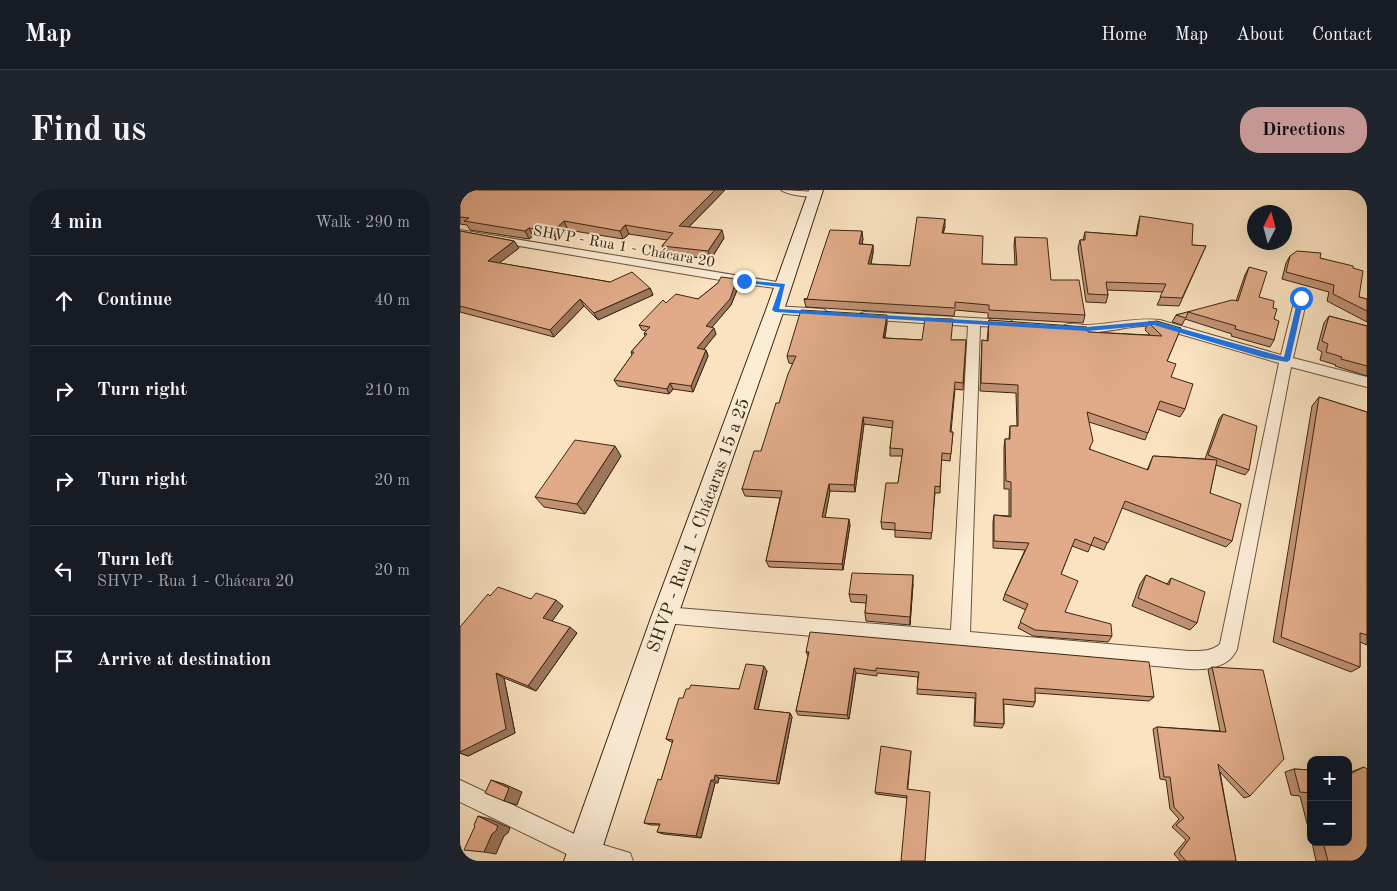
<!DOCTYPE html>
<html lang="en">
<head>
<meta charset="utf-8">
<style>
	body { margin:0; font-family:"Old Standard TT",serif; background:#20242c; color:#f1f3f6 }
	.controls { position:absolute; right:15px; bottom:15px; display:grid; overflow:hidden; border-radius:10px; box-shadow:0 5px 20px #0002 }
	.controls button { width:45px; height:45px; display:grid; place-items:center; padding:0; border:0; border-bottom:1px solid #363941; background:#171b24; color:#f1f3f6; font:25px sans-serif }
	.compass { position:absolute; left:787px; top:15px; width:45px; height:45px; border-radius:50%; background:#171b24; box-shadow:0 5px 20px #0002; rotate:6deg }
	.stop { position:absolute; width:15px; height:15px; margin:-11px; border:4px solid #1a73e8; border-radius:50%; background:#fff }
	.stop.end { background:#1a73e8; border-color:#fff; box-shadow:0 1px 5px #0008 }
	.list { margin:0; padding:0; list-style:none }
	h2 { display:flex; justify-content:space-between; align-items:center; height:65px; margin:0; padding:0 20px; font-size:21px }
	h2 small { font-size:16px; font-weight:400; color:#9ea1a6 }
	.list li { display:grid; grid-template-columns:32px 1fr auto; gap:15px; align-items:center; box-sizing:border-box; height:90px; padding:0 20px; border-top:1px solid #363941 }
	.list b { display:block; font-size:19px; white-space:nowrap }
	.list p { margin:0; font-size:16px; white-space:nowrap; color:#9ea1a6 }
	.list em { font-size:16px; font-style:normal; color:#9ea1a6 }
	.icon { flex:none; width:28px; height:28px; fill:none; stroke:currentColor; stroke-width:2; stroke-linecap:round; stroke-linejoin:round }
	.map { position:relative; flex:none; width:907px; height:671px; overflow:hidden; border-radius:20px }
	header { display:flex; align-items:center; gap:30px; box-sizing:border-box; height:70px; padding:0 25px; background:#171b24; border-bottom:1px solid #363941 }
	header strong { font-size:24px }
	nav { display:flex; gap:28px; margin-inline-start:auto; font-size:18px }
	.intro { display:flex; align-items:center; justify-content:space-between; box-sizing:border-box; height:120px; padding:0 30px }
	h1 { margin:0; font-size:35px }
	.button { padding:12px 22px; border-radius:20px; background:#c59692; color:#111; font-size:18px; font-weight:700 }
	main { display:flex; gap:30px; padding:0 30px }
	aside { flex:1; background:#171b24; border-radius:20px; box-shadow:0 5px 20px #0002 }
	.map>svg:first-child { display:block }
</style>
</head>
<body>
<header>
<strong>Map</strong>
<nav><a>Home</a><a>Map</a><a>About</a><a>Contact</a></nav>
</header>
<div class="intro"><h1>Find us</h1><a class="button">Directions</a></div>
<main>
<aside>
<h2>4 min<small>Walk · 290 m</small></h2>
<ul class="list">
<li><svg class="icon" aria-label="ahead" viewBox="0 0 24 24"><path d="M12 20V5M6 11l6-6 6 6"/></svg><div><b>Continue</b></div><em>40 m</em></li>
<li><svg class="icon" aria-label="right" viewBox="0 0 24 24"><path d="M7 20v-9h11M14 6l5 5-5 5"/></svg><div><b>Turn right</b></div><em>210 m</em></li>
<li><svg class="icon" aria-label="right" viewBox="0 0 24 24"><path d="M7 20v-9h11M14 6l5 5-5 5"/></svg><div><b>Turn right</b></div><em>20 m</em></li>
<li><svg class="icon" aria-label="left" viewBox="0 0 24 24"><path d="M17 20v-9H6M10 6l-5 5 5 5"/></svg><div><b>Turn left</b><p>SHVP - Rua 1 - Chácara 20</p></div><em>20 m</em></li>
<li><svg class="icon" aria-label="arrive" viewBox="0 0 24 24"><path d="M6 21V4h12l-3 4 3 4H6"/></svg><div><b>Arrive at destination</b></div></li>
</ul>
</aside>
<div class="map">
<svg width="907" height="671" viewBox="0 0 907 671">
	<rect width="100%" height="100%" fill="#fbe3c1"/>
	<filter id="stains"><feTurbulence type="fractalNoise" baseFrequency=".004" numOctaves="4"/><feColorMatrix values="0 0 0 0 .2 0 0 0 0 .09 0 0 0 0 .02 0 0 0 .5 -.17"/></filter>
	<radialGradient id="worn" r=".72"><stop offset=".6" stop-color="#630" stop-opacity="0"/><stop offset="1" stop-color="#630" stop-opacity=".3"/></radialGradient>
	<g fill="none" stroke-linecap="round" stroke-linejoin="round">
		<g stroke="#6a553d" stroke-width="2">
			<g id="street">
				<path d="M321,0L357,2L359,4C352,9 328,5 321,0Z"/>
				<polygon points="0,40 323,93 329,96 323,99 284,94 0,46"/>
				<path d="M841,104L847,108L833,168L907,187V197L831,177L777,459C769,478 747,480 729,479L205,433L199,431L196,425L199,419L205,417L491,440L508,136L401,129L399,126L401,123L405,122L550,130L556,134L550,138L520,136L510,442L729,461C740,461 751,462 760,454L819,173L699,138C694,137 688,136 683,136C666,136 612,151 601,138C606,132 615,134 623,135C649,135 674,127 700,130L821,165L835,108Z"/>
				<polygon points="315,116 363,119 369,123 363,127 311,123 309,120"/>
				<polygon points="0,590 127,650 170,663 173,671 122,671 117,669 0,612"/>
			</g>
		</g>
		<g stroke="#3a2611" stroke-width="2">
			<polygon id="secondary" points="349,0 363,0 324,120 218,425 138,671 104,671 192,425 306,120"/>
		</g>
		<use href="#street" fill="#fcedd7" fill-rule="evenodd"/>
		<use href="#secondary" fill="#fcedd7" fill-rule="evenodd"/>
	</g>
	<g fill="#c29376" stroke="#3a2611">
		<polygon points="0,0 265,0 229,37 264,48 251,69 205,64 202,56 207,50 169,44 163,49 108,40 97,50 73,46 69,49 10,40 7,35 0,34"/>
		<polygon points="680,26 732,55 746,56 719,116 697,115 703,102 647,100 648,105 646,113 626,112 618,58 620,50 623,50 625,42 676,46 678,34"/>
		<polygon points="485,37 483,43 522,74 555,75 554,55 555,47 591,90 625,125 623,133 528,128 528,123 495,120 494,126 346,117 344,109 347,109 403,49 402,54 413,55 413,63 411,74 450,76"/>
		<polygon points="0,41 54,51 59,58 39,73 150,92 190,98 193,105 138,130 124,116 94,147 0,122"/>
		<polygon points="830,66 860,68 893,78 899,107 907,109 907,132 867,111 869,102 822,89 826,73"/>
		<polygon points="789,77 799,107 813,118 814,129 814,150 810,157 771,146 772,144 725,129 722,135 712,132 716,125 776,111 785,85"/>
		<polygon points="258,93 279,95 271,115 251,138 256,144 243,160 246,160 248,166 233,202 213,199 209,204 158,196 154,190 172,165 171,162 185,146 184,143 186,141 182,140 179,135 206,113 238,109"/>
		<polygon points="869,126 907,136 907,186 875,176 876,175 860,170 862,162 857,159 864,133"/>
		<polygon points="529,130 628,142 690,145 685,140 688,132 721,138 707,171 711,187 725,219 720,227 697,219 685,250 629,232 630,260 687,280 693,266 745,269 759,229 763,224 789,280 785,285 756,275 750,303 772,351 766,357 662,318 644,360 631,355 628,362 612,356 601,384 605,422 652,446 648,452 573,446 558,438 566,420 543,410 545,404 565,360 533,358 533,332 534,325 549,326 549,299 544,299 544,257 545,249 549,249 550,236 557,236 556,203 520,201 522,150 527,151"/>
		<polygon points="427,133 425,148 462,150 506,150 503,200 495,199 491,242 493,242 490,271 481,270 480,303 475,303 471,349 435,347 435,340 422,339 421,332 438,293 442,266 430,266 430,258 433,238 404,234 395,302 370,301 365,327 390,335 383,380 309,377 306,371 320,308 285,306 282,299 301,261 319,213 333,174 329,173 327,166"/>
		<polygon points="859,207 907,222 907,455 900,452 900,477 891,482 813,452 852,216"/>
		<polygon points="161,266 125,324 84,317 75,307"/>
		<polygon points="686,385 707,394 711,388 737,433 730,440 672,416 680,394"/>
		<polygon points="453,394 450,435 406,431 405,423 406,413 391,412 389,404"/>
		<polygon points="30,406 71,409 103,416 92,431 117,443 76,501 44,488 55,543 8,566 0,563 0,437"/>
		<polygon points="346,462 694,507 689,511 575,503 575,512 573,517 544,514 544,534 542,538 514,536 515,508 457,504 458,487 417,483 417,486 396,483 389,529 338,525 336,521 348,466"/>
		<polygon points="752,477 790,606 784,608 760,582 776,671 720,671 714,664 726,650 712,637 719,629 710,619 706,590 700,589 693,539 697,537 760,541 748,480"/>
		<polygon points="307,481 298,520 330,523 332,527 319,594 259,588 258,593 255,593 241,648 203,644 197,642 200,635 191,635 184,633 201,590 213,553 206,549 223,508 279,499"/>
		<polygon points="451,561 447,608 416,604 415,602"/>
		<polygon points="904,577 907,671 856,671 852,652 888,652 888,583"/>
		<polygon points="834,579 851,580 851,649 840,606 831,605 825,582"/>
	</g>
	<g fill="#9e7860" stroke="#3a2611">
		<polygon points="255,0 265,0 222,44 219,36"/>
		<polygon points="485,29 485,37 481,51 482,43"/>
		<polygon points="104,31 108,40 97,50 92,42"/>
		<polygon points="165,35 169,44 163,49 160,41"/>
		<polygon points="69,38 73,46 69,49 65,41"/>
		<polygon points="262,40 264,48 251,69 248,61"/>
		<polygon points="402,41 403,49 400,62 399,54"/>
		<polygon points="54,51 59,58 33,78 28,71"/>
		<polygon points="413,55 413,63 409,82 408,74"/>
		<polygon points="277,89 279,95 271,115 248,142 246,136"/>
		<polygon points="190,98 193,105 138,130 134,123"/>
		<polygon points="120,109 124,116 94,147 90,140"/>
		<polygon points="427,125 427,133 423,156 423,148"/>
		<polygon points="254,138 256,144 240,164 237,158"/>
		<polygon points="246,160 248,166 233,202 231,196"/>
		<polygon points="210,193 213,199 209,204 207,199"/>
		<polygon points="403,227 404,234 395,302 394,295"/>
		<polygon points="155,256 161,266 125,324 117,314"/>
		<polygon points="369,294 370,301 364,334 362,327"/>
		<polygon points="389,329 390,335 383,380 382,374"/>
		<polygon points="453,385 453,394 450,435 450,427"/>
		<polygon points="96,410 103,416 90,434 83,428"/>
		<polygon points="110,437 117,443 76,501 68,496"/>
		<polygon points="304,476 307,481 297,524 294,519"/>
		<polygon points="394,478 396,483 389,529 387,525"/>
		<polygon points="36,483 44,488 55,543 8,566 0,563"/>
		<polygon points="330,523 332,527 319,594 316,591"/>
		<polygon points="255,585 259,588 258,593 254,590"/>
		<polygon points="31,590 44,594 62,602 57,615 44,611"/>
		<polygon points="251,590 255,593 241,648 236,646"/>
		<polygon points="18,626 30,629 50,638 48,643 44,646 36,664 24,662"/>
	</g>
	<g fill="#e1ab89" stroke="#3a2611">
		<polygon points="0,0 255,0 219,36 262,40 248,61 202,56 213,43 165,35 160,41 104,31 92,42 69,38 65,41 4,31 9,28 0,27"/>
		<polygon points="680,26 733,34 732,55 746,56 722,108 700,107 706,94 646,92 648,105 628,104 620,50 625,50 625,42 677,46"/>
		<polygon points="457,27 485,29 482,43 523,46 522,74 557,75 555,47 587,48 591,90 619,90 625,125 529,120 529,115 495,112 495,118 344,109 347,109 370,40 402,41 399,54 413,55 408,74 450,76"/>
		<polygon points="0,41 54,51 28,71 150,92 172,82 190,98 134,123 120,109 90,140 0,116"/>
		<polygon points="837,61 861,63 860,68 893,76 893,78 903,81 899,107 907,109 907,121 873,104 874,95 826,82 830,66"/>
		<polygon points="789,77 807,82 799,107 814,111 813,118 817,119 814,129 819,131 814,150 775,139 776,136 728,122 726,128 716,125 772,110 778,111"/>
		<polygon points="261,87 277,89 270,109 246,136 254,138 237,158 246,160 231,196 210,193 207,199 154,190 174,162 171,162 187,144 184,143 190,137 179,135 203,110 206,113 216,104 238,109 258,93"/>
		<polygon points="341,120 427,125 423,148 462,150 465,128 493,129 491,150 506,150 503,193 495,192 490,242 493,242 491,264 482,263 480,297 475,296 472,343 435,340 435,333 421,332 426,293 438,293 443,259 430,258 433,231 403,227 394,295 369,294 362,327 389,329 382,374 306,371 322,301 282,299 294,261 301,261 316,213 319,213 328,184 336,166 327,166"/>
		<polygon points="869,126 907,136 907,176 881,169 882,167 866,162 868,154 862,151"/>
		<polygon points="529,130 627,137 628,142 702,146 688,132 697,131 721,138 707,171 716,174 711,187 733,194 725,219 700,211 688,243 627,222 633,251 629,259 688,280 693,266 757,270 750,303 781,314 772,351 665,311 648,353 634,347 631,355 615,349 601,384 618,391 605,422 651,434 652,446 575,440 560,432 568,414 545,404 569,353 534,351 534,325 551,327 551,292 546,291 545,249 550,249 550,236 558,236 558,195 521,193 522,150 528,151"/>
		<polygon points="859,207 907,222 907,445 900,443 900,477 821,447"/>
		<polygon points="763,224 797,236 789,280 748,265"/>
		<polygon points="115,250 155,256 117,314 75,307"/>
		<polygon points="392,383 453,385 450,427 405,423 407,405 389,404"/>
		<polygon points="686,385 709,395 711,388 745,402 737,433 678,408"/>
		<polygon points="38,397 71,409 76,403 96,410 83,428 110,437 68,496 36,483 46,539 0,562 0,437 28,404 30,406"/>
		<polygon points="350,442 689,472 694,507 575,498 575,512 543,509 544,534 515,532 516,503 457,499 459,482 416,478 416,481 394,478 387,525 336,521 349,462 346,462"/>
		<polygon points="286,474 304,476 294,519 330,523 316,591 255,585 254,590 251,590 236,646 197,642 200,634 184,633 198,589 201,590 213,550 206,549 219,508 223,508 226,499 229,499 231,495 279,499"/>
		<polygon points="752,477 803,480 824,569 790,606 758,574 776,671 726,671 719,663 730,648 716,635 724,628 714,617 710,587 704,587 697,537 766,542"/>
		<polygon points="421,556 451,561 447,599 470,602 465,671 441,671 447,606 415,602"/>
		<polygon points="904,577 907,579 907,671 868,671 863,652 888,652 888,583 892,583"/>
		<polygon points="834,579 851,580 851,606 850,603 840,602"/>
		<polygon points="31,590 49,598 44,611 25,603"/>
		<polygon points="18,626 38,636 36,641 32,644 24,662 4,660 15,636 14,635"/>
	</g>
	<polygon fill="#1a73e8" points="284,90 325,94 319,119 627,137 694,131 824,167 838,108 841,106 844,108 830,170 827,172 805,168 694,135 627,141 315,122 312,120 320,97 282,92"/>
	<g text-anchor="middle" stroke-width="4" stroke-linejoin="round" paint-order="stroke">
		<g font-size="15" fill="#3a2611" stroke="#fcedd7">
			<text transform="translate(164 56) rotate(10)" y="5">SHVP - Rua 1 - Chácara 20</text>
		</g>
		<g font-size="18" fill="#3a2611" stroke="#fcedd7">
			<text transform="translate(238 335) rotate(-70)" y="6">SHVP - Rua 1 - Chácaras 15 a 25</text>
		</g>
	</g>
	<rect width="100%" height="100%" filter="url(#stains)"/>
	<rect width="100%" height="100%" fill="url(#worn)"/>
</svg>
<div class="controls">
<button>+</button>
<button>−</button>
</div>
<svg class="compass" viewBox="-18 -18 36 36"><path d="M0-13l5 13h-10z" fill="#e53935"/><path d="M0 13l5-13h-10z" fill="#9ea1a6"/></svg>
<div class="stop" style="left:841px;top:108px"></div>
<div class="stop end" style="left:284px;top:91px"></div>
</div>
</main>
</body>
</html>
